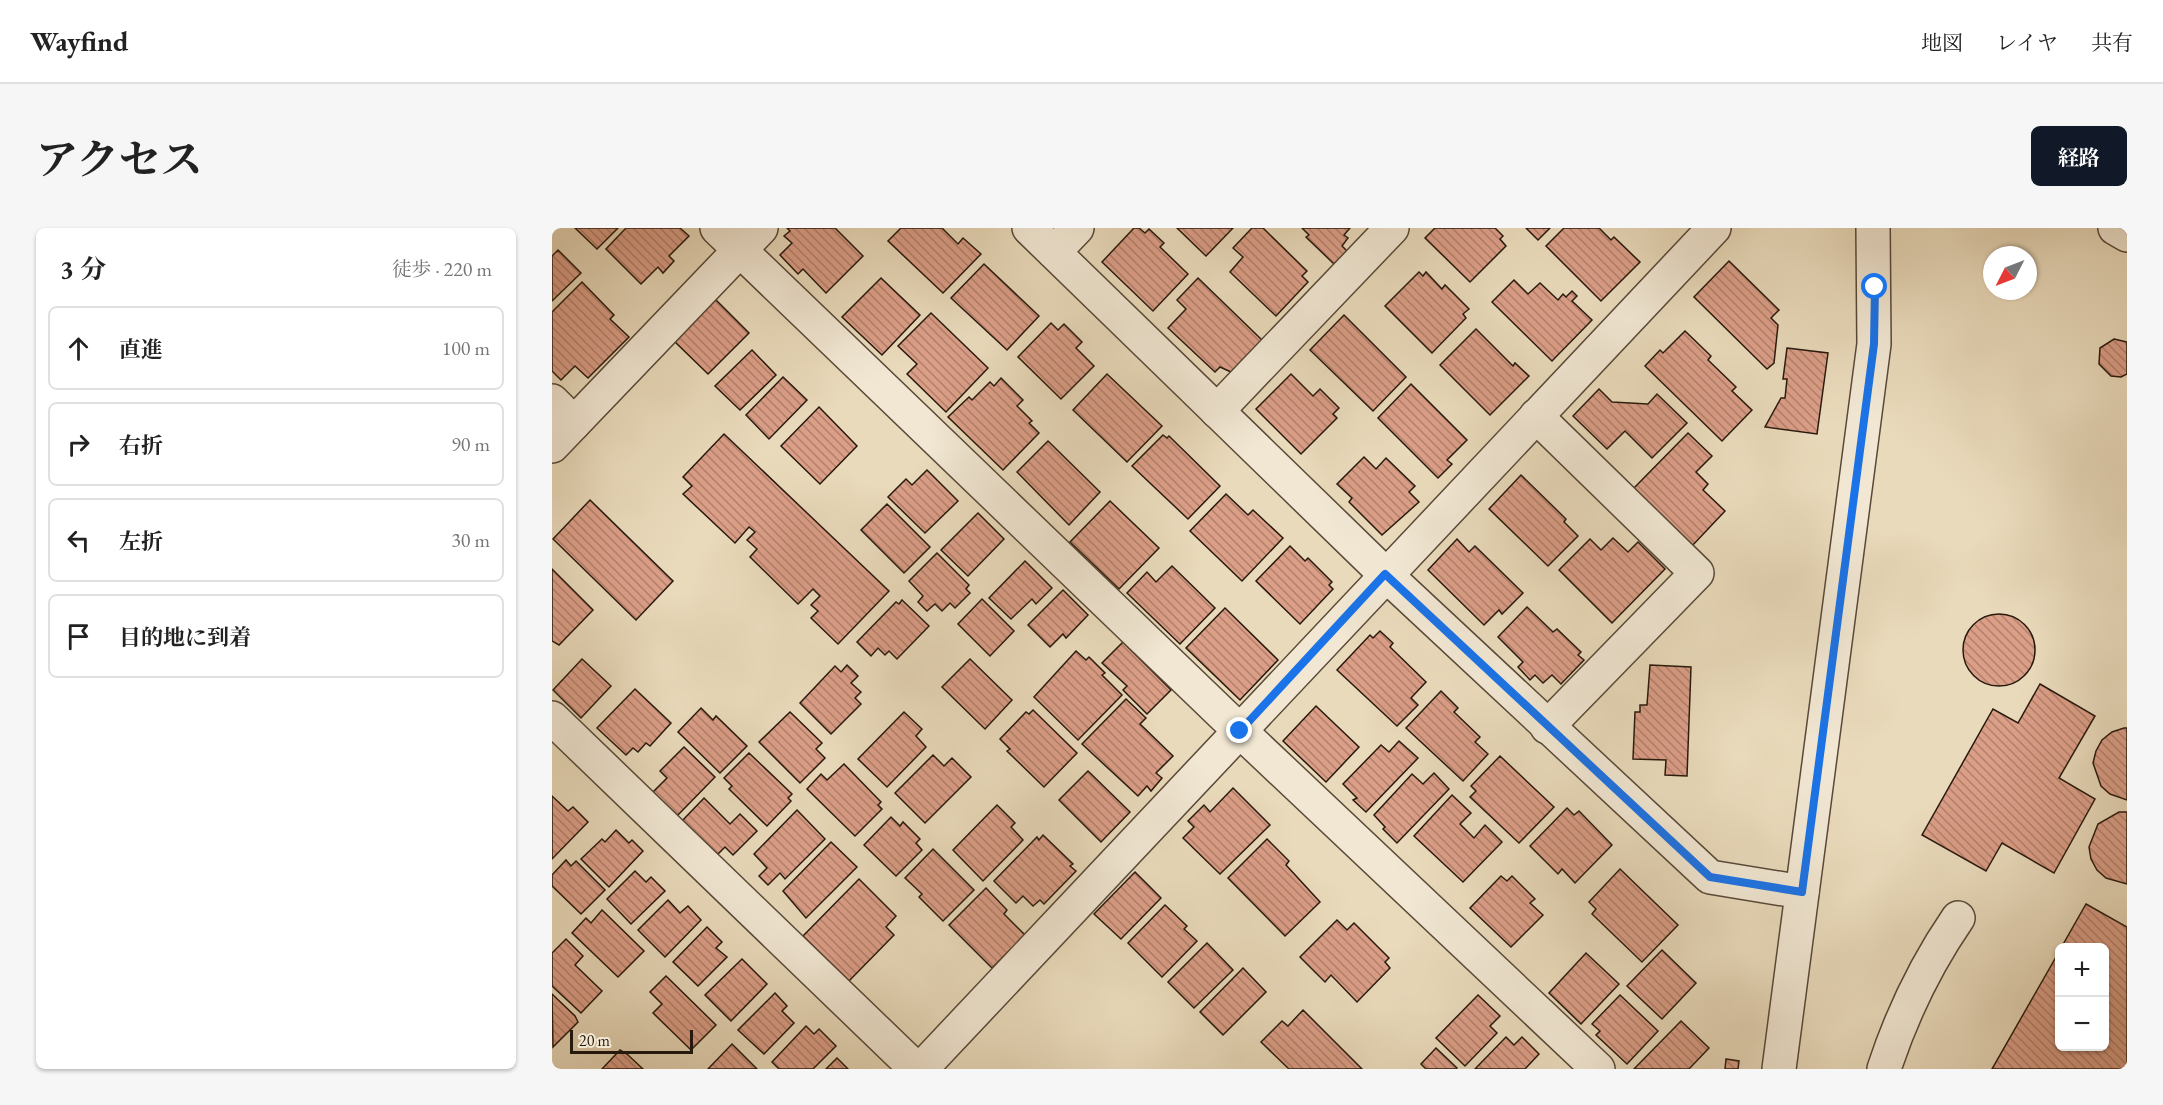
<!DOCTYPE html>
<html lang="ja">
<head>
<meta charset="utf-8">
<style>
	body { margin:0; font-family:"EB Garamond","Noto Serif JP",serif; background:#f6f6f6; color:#222 }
	.controls { position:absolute; right:18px; bottom:18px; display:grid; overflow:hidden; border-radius:9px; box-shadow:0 2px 4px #0004 }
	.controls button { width:54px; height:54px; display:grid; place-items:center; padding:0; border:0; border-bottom:2px solid #e0e0e0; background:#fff; color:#222; font:30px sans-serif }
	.compass { position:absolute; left:1431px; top:18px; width:54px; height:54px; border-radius:50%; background:#fff; box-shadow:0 2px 4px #0004; rotate:228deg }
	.scale { position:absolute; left:18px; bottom:15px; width:123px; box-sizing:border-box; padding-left:6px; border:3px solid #28190d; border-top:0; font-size:16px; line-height:21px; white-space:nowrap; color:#28190d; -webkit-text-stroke:4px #f1e7d3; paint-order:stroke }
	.stop { position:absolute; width:18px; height:18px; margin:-14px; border:4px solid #1a73e8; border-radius:50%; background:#fff }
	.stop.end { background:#1a73e8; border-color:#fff; box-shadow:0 2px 6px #0008 }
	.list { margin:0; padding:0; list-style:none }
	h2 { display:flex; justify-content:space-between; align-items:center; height:78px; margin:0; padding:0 24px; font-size:26px }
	h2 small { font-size:20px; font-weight:400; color:#767676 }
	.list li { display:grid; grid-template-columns:39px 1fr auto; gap:18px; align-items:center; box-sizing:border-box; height:84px; margin:0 12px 12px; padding:0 12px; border:2px solid #e0e0e0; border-radius:9px }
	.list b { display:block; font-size:22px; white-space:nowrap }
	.list em { font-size:20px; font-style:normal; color:#767676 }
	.icon { flex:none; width:33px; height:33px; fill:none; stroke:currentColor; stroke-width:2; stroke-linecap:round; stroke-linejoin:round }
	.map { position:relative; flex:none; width:1575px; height:841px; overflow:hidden; border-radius:9px }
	header { display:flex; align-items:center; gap:36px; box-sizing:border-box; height:84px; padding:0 30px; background:#fff; border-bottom:2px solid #e0e0e0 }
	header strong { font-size:28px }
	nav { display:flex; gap:33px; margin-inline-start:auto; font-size:21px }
	.intro { display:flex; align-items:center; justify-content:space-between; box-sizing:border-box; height:144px; padding:0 36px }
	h1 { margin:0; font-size:42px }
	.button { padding:15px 27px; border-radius:9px; background:#111827; color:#fff; font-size:21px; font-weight:700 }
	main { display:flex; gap:36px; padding:0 36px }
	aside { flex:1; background:#fff; border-radius:9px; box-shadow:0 2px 4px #0004 }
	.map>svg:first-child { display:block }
</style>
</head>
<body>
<header>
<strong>Wayfind</strong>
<nav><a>地図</a><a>レイヤ</a><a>共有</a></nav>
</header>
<div class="intro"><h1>アクセス</h1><a class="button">経路</a></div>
<main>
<aside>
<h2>3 分<small>徒歩 · 220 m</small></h2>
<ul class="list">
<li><svg class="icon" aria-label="ahead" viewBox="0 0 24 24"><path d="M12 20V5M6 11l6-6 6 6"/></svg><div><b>直進</b></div><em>100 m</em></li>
<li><svg class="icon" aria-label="right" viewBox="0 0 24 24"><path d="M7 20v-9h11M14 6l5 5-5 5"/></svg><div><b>右折</b></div><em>90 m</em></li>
<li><svg class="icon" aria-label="left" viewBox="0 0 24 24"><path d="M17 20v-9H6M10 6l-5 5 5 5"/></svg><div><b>左折</b></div><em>30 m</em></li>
<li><svg class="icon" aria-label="arrive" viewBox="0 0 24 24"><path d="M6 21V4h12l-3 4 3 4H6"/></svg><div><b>目的地に到着</b></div></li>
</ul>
</aside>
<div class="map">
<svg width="1575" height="841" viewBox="0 0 1575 841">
	<defs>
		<pattern id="building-back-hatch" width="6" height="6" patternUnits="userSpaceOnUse" patternTransform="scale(1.5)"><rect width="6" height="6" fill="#db9e87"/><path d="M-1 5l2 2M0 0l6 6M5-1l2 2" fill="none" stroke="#b2806d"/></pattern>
	</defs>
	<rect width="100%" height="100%" fill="#e9dabb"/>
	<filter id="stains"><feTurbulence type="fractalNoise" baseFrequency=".00333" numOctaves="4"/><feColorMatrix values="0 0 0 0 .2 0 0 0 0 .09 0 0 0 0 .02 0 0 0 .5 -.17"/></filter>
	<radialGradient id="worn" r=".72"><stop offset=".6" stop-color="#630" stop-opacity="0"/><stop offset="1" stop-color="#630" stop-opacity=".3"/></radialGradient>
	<g fill="url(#building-back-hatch)" stroke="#28190d" stroke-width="1.5">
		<polygon points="23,0 66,0 45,21"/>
		<polygon points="74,0 128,0 137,8 117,28 122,33 111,45 106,39 89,56 54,21"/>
		<polygon points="235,0 283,0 311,28 274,65 251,41 246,46 228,27 240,15 232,8 238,3"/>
		<polygon points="349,0 390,0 406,16 411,10 429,26 391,65 336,13"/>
		<polygon points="582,0 587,0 593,5 597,1 612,15 608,19 636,46 601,83 550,34"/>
		<polygon points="625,0 681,0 654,28"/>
		<polygon points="700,0 711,0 755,43 750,48 756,54 724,88 678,44 691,29 681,20"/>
		<polygon points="750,0 798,0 792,7 796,10 790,18 795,23 782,36 754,9 757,7"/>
		<polygon points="883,0 943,0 951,8 948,11 954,18 918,54 873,10"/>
		<polygon points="974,0 998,0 986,12"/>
		<polygon points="1012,0 1047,0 1059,12 1062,9 1088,34 1049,73 994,18"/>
		<polygon points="6,22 29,45 0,73 0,28"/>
		<polygon points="1177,33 1227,82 1219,90 1226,97 1222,135 1215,141 1142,69"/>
		<polygon points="432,36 487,88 455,122 399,70"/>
		<polygon points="867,44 871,48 874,44 890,61 893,57 917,81 911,86 914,90 880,125 833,78"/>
		<polygon points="329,50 368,87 330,127 290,89"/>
		<polygon points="646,50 710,112 679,144 668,139 663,144 616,100 634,81 625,72"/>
		<polygon points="962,52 976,66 988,55 1006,72 1011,66 1014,69 1020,63 1025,68 1020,73 1040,92 1000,133 940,74"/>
		<polygon points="30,54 62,87 58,91 77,109 36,150 23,138 9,152 0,143 0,84"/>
		<polygon points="162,70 197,105 156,146 121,112"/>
		<polygon points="379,85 436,140 394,184 355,146 365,136 346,118"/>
		<polygon points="792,87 854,149 821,183 758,122"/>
		<polygon points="499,95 506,102 512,96 530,114 524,120 542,138 509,171 466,129"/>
		<polygon points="924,101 961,138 963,135 977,148 938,187 888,137"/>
		<polygon points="1133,103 1159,128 1156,132 1184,159 1180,163 1200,182 1170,213 1093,138 1108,122 1111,125"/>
		<polygon points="1562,111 1575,114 1575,146 1569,149 1559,148 1547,136 1548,120"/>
		<polygon points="1235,120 1276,125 1265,206 1213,199 1229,170 1233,170 1235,151 1231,151"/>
		<polygon points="200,122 224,147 188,182 163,158"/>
		<polygon points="555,146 610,198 575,234 521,182"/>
		<polygon points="739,146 761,168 768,161 787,180 781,186 785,190 749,226 704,181"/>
		<polygon points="231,149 255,172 217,211 194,187"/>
		<polygon points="449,150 471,172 465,178 480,193 477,195 487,205 451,242 396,189 417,169 420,172 438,154 442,158"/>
		<polygon points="859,156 915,212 895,232 900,236 886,250 826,190"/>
		<polygon points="1047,161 1060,174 1096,176 1105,166 1135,195 1100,230 1073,203 1055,221 1021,188"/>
		<polygon points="267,179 305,218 268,256 229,218"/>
		<polygon points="1136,205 1160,228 1144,244 1156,256 1151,262 1173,283 1140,318 1081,261"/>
		<polygon points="172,206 337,363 286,416 259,390 266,383 259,377 268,368 261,361 246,376 198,329 205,321 195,312 203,304 197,299 183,315 131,266 140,258 131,249"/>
		<polygon points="611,207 615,210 617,208 668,258 636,291 580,238"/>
		<polygon points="496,213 548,264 517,297 465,244"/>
		<polygon points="812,229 824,241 834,230 863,258 857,264 867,274 830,307 797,274 800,270 785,256"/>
		<polygon points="375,242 406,273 373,305 336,269 354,251 360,257"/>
		<polygon points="969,247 1014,291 1012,294 1026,308 996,338 937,281"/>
		<polygon points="674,266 696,287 701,282 731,310 690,353 638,303"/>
		<polygon points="38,272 121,353 84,392 1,311"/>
		<polygon points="558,273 607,320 567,361 518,314"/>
		<polygon points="335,276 378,319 352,345 309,302"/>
		<polygon points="426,285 452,311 416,348 389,322"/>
		<polygon points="1061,310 1076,324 1086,314 1113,341 1060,395 1007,342 1038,311 1049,322"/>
		<polygon points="905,311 917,324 923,318 971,365 950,386 947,382 932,397 876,342"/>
		<polygon points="738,318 753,333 756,330 780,354 777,357 781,361 748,396 704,353"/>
		<polygon points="385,325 417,357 414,361 418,365 403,380 398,375 390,383 383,376 375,383 366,374 371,368 357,353"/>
		<polygon points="473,333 500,360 484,376 480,371 459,391 437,370"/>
		<polygon points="620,338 663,380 628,416 575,365 595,344 604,354"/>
		<polygon points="0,341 41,382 7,417 0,413"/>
		<polygon points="511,362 536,387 514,410 511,406 498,419 476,397"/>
		<polygon points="430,371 462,403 438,428 406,396"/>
		<polygon points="350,372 377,398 345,431 337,423 333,427 326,420 319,428 305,414 344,374 347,376"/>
		<polygon points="975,379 1001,404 1005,401 1029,424 1026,427 1032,432 1009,456 1000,447 991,455 983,447 978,452 966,439 971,434 946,409"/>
		<polygon points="673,380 726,432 688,472 634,420"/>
		<circle cx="1447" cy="422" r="36"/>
		<polygon points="828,403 841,415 838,419 874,454 859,470 866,477 845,498 785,442 818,407 821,410"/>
		<polygon points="571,414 619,462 595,486 571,462 575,458 550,435"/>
		<polygon points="524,423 534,432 537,429 553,445 550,447 570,467 526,512 482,469"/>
		<polygon points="30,431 59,458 29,490 1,462"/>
		<polygon points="418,431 460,472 433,501 390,459"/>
		<polygon points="295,437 306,448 299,455 309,464 303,470 309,476 279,506 248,475 283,438 289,444"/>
		<polygon points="1098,437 1139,439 1135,548 1113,547 1114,532 1081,531 1083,484 1088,484 1088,477 1095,477"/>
		<polygon points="1488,456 1543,488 1507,550 1543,571 1502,645 1450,615 1434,643 1370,607 1441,481 1466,495"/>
		<polygon points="83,461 119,495 98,518 94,515 86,524 81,520 74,527 45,500"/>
		<polygon points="889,463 906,480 902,484 928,509 923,514 936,526 911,553 854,500"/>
		<polygon points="574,471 594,490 588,496 621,528 604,545 610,550 599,563 595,558 586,568 530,516"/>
		<polygon points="764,478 807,519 774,554 731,513"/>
		<polygon points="149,480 161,492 164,488 195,518 168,545 126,504"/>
		<polygon points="481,482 525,525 492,559 455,523 458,521 448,511 474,484 477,486"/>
		<polygon points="238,484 270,515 264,521 273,530 248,555 207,514"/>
		<polygon points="352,484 370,501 364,508 374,519 335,559 306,531"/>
		<polygon points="1572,500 1575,500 1575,572 1558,566 1549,558 1541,535 1544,523 1550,512 1560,504"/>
		<polygon points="847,513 866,530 814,584 801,572 805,570 791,556 829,517 837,524"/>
		<polygon points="132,519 163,549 125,588 100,565 115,550 108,543"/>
		<polygon points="197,525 240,566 236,570 239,573 215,598 177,561 180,558 172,550"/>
		<polygon points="381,527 392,538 400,530 419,549 373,595 343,565"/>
		<polygon points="948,528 1002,579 967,615 918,569 924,563 919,558"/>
		<polygon points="292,536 329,574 326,577 330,581 303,608 255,561 269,546 275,552"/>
		<polygon points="536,543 578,584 549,614 507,572"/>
		<polygon points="882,545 897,561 845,615 831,601 833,599 822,587 860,546 871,556"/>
		<polygon points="681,560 718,597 668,646 631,610 642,599 636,593 652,577 658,584"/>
		<polygon points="900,567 919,585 908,596 922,610 933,597 950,614 911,654 862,608"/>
		<polygon points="0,568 16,583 21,579 36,594 0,631"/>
		<polygon points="152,570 178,596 188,586 205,603 181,627 173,619 165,627 130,593"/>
		<polygon points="445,577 463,595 459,599 471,612 431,653 401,622"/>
		<polygon points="1015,580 1022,587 1027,583 1060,617 1023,655 1010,641 1006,646 978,618"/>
		<polygon points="245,582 273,611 233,651 228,645 216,657 207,648 215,640 202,626"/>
		<polygon points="1567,584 1575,584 1575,656 1554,650 1545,642 1539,631 1537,619 1546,596"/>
		<polygon points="339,589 348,598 351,594 368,611 364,615 370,622 344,648 312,617"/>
		<polygon points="64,602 77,615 80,612 91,623 57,659 29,631 50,611 53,614"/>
		<polygon points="491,607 521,636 518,638 524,643 492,676 488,672 481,678 471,668 464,675 442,653 485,609 487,612"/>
		<polygon points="715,611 737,633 734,637 768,674 733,708 676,650"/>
		<polygon points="279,614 305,639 254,690 231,663"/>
		<polygon points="381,621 422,662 391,693 367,669 370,666 353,650"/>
		<polygon points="14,632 19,638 24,633 53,662 29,686 0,658 0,647"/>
		<polygon points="1068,641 1126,697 1090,734 1040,686 1044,681 1037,674"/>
		<polygon points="83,643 94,654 99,649 113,663 79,696 55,671"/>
		<polygon points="583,644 609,670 569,711 542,686"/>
		<polygon points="949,648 955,653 960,648 983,671 978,675 991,687 959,719 918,680"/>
		<polygon points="307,651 344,688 334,699 342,707 297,753 251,708"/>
		<polygon points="434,660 455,682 452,686 473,707 440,740 397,697"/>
		<polygon points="116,672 128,685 136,678 149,692 113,729 86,702"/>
		<polygon points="1534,676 1575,699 1575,841 1440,841 1508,722 1508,818 1552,818 1552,720 1509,720"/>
		<polygon points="613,677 635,698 632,701 645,713 610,749 576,715"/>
		<polygon points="50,682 92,723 66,749 20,705 34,690 39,695"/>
		<polygon points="785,692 795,702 802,695 837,730 833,734 838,740 805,774 779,747 773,754 748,729"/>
		<polygon points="155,699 170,714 164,720 175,729 146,758 121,734"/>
		<polygon points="14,711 31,728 23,737 50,763 29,785 0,758 0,725"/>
		<polygon points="655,715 681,742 642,780 616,754"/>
		<polygon points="1110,722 1144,755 1110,791 1075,758"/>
		<polygon points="1034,725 1067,756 1029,796 997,765"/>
		<polygon points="190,731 215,756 179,793 153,767"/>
		<polygon points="691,740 714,764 671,807 648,784"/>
		<polygon points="114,748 164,797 139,822 101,785 110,776 98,764"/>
		<polygon points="223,765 235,778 230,783 242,795 212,826 186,802"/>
		<polygon points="0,766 23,788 26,794 1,819"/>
		<polygon points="926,767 948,788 938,798 945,805 913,838 884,810"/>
		<polygon points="1068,767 1106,803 1075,836 1044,807 1048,803 1040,796"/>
		<polygon points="751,782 810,841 737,841 709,814 730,793 736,798"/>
		<polygon points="1129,793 1157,820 1137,841 1082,841"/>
		<polygon points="254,798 262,806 267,801 284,818 261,841 227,841 220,834"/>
		<polygon points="954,809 962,817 970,809 987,826 973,841 923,841"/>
		<polygon points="180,816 205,841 156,841"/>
		<polygon points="884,820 905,840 904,841 874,841 869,836"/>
		<polygon points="68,822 75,826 91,841 50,841"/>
		<polygon points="285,830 296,841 274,841"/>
		<polygon points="1174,831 1187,833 1186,841 1173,841"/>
	</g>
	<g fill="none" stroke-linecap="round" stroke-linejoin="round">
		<g stroke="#584938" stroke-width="36">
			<g id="minor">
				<polyline points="165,0 688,503 1046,841"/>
				<polyline points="477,0 833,346 1158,649 1250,664"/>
				<polyline points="1563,0 1575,7"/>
				<polyline points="502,24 525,0"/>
				<polyline points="0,173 22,195"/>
				<polyline points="665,183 840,0"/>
				<polyline points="984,188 1145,345 995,499"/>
				<polyline points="0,218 209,0"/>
				<polyline points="0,490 364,841"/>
				<polyline points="369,841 1162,0"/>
				<polyline points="1227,841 1322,116 1321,0"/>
				<path d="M1332,841C1350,786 1373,738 1406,690"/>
			</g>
		</g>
		<use href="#minor" stroke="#f1e7d3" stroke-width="33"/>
	</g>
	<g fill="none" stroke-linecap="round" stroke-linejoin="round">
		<polyline stroke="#1a73e8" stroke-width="8" points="688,503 833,346 1158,649 1250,664 1322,116 1323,59"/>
	</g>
	<rect width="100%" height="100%" filter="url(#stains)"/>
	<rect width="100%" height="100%" fill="url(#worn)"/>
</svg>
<div class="controls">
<button>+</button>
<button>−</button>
</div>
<svg class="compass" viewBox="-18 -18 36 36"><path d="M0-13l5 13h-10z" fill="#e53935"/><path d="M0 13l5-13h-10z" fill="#767676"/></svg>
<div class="scale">20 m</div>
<div class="stop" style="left:1323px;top:59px"></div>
<div class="stop end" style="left:688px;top:503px"></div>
</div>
</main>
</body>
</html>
